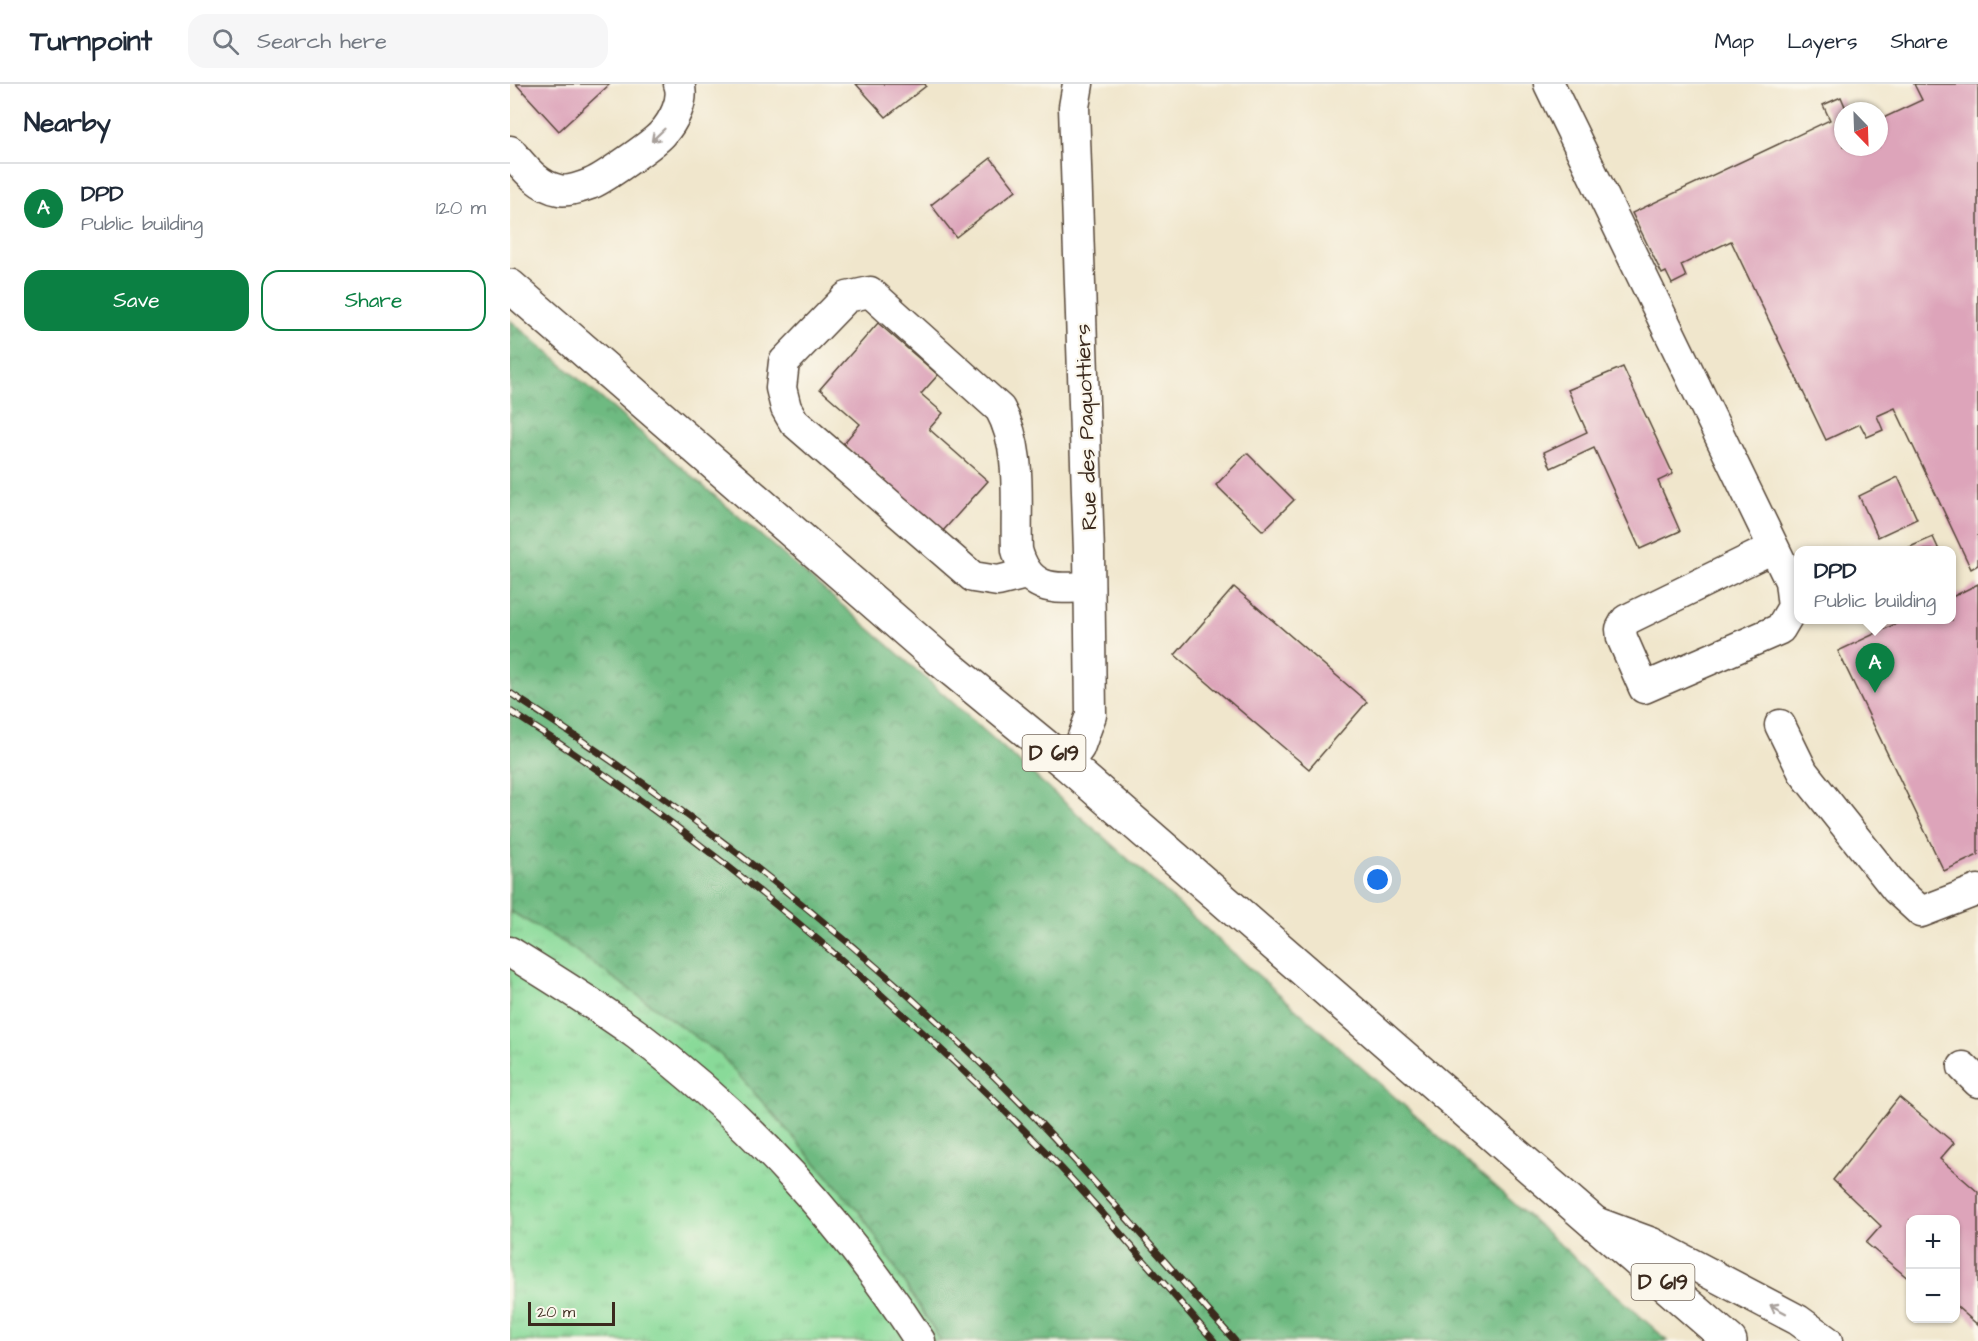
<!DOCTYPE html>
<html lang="en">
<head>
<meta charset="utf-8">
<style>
	body { margin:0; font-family:"Architects Daughter",sans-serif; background:#f6f6f7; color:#1f2937 }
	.controls { position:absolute; right:18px; bottom:18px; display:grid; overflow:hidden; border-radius:12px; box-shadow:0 2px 4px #0004 }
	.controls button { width:54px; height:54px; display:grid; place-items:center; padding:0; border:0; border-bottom:2px solid #e0e1e3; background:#fff; color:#1f2937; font:30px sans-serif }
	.compass { position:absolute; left:1324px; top:18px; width:54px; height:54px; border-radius:50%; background:#fff; box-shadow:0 2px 4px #0004; rotate:157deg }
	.scale { position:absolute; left:18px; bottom:15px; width:87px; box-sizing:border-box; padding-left:6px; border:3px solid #3b2a1e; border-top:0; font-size:16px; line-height:21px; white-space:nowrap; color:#3b2a1e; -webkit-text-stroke:4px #fbf7ec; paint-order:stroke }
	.you { position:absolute; left:868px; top:796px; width:21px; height:21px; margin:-15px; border:4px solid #fff; border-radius:50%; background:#1a73e8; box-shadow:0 0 0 9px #1a73e833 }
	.badge { display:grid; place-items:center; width:39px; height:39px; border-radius:50%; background:#0b8043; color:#fff; font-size:20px; font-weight:700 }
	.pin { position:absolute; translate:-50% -50px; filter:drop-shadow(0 2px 3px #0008) }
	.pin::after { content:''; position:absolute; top:32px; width:21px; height:18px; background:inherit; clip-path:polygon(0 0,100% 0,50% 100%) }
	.popup { position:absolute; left:1284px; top:462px; width:162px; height:78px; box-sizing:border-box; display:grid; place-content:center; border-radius:12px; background:#fff; filter:drop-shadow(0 2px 4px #0005); font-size:20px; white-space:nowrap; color:#747a83 }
	.popup b { font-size:22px; color:#1f2937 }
	.popup::after { content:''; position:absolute; left:50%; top:100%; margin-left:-12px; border:12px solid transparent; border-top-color:#fff }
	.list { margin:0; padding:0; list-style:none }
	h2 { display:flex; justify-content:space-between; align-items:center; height:78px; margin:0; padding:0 24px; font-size:26px }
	h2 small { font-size:20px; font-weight:400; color:#747a83 }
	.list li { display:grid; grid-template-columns:39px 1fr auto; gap:18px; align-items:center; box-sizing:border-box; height:90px; padding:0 24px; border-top:2px solid #e0e1e3 }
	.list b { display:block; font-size:22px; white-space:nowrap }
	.list p { margin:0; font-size:20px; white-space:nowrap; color:#747a83 }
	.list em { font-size:20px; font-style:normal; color:#747a83 }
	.actions { display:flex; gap:12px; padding:18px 24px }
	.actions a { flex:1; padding:14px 0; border:2px solid #0b8043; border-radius:18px; text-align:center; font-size:21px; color:#0b8043 }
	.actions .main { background:#0b8043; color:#fff }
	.icon { flex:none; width:33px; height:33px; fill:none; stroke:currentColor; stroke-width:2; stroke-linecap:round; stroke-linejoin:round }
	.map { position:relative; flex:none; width:1468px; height:1257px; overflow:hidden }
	header { display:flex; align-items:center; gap:36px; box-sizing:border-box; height:84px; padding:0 30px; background:#fff; border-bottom:2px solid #e0e1e3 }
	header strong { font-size:28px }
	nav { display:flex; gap:33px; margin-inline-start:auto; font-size:21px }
	.search { width:420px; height:54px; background:#f6f6f7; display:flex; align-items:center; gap:15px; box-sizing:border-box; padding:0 21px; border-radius:18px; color:#747a83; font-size:22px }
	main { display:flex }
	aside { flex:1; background:#fff }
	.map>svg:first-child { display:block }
</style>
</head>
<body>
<header>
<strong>Turnpoint</strong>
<div class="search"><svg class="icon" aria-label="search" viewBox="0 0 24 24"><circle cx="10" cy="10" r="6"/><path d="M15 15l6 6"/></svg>Search here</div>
<nav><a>Map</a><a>Layers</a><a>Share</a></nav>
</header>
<main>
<aside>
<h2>Nearby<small></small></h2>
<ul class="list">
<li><span class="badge">A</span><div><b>DPD</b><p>Public building</p></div><em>120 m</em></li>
</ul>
<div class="actions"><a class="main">Save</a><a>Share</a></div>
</aside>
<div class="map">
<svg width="1468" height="1257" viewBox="0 0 1468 1257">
	<defs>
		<pattern id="grass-tufts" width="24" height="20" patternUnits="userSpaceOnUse" patternTransform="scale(1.5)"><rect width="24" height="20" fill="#89da99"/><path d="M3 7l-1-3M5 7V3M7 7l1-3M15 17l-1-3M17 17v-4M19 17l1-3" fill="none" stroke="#77bb83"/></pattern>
		<pattern id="forest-crowns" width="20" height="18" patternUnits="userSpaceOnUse" patternTransform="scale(1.5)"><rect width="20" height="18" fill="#6eba81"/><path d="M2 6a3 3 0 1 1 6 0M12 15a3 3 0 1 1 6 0" fill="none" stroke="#5c9769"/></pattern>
	</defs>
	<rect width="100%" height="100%" fill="#fbf7ec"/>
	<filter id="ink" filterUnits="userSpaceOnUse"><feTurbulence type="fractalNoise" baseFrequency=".0167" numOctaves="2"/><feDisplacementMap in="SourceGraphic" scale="12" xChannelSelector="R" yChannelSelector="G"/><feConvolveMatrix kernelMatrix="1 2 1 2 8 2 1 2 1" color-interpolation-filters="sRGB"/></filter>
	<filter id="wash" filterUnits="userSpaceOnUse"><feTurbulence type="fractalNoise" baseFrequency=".008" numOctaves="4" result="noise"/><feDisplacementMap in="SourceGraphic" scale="24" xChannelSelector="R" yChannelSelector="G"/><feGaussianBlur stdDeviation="1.35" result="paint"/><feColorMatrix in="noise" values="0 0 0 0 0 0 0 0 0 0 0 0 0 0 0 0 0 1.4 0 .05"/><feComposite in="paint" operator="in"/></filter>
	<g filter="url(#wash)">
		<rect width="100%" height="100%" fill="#f0e6cc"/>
		<polygon fill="url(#grass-tufts)" stroke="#62825c" stroke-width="1.5" points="0,827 55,859 211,971 352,1131 431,1257 0,1257"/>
		<polygon fill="url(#forest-crowns)" stroke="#547250" stroke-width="1.5" points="0,236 376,559 1158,1257 431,1257 352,1131 211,971 55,859 0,827"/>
		<g id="blocks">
			<g fill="#dda4ba">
				<polygon points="6,0 100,0 49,47"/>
				<polygon points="346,0 415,0 416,2 376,33"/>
				<polygon points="1404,0 1468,0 1468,481 1461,485 1385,324 1367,332 1373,346 1357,353 1350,340 1316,356 1221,157 1171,181 1176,193 1162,200 1156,188 1152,190 1122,129 1320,36 1313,21 1331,13 1337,27 1333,27 1333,63 1369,63 1369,36 1412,16"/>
				<polygon points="481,74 506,106 446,153 421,121"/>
				<polygon points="368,239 428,291 411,310 433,329 419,345 478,397 432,448 333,360 350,340 310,305"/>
				<polygon points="1113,283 1163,390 1148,397 1170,447 1130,465 1084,364 1041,384 1034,368 1077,348 1058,306"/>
				<polygon points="737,369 784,416 753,447 706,401"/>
				<polygon points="1388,393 1407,435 1368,453 1349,412"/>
				<polygon points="1423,453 1429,466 1393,466"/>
				<polygon points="1468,500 1468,771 1434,787 1328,567 1394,536 1442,536 1442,513"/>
				<polygon points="724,503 857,618 799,685 665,571"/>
				<polygon points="1389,1013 1444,1059 1430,1075 1468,1108 1468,1241 1446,1222 1446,1136 1400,1136 1400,1196 1356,1159 1371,1142 1323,1096"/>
			</g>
		</g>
	</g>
	<g filter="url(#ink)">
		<use href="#blocks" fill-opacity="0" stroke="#564638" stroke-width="1.5"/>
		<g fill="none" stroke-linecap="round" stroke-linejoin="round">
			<g stroke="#564638" stroke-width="33">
				<g id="minor">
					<polyline points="1039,0 1280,497 1283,523 1270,545 1134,604 1112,554 1111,545 1116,536 1263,464"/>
					<path d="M0,67C14,83 27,102 49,106C57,108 72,103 80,100C92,96 144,59 152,50C163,38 175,16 169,0"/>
					<path d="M516,490L488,497L463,493L284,338L276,324L271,304L274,278L337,213L360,208L490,325C513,366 505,420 507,466C518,507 543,505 579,503"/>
					<polyline points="1270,641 1293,688 1386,805 1411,828 1468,806"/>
					<polyline points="557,680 569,664 581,631 579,468 564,23 568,0"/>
					<path d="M0,868C42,894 86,921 126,950C237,1033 335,1140 410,1257"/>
					<polyline points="1453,983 1468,998"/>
					<polyline points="1088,1139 1142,1159 1288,1236 1317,1257"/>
				</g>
			</g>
			<g stroke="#564638" stroke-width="36">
				<polyline id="major" points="0,202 428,574 557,680 1220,1257"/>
			</g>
			<use href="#minor" stroke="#fff" stroke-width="30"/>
			<use href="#major" stroke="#fff" stroke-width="33"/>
			<g stroke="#3b2a1e" stroke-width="7">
				<g id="rail">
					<path d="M0,609C191,732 375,877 532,1041C598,1111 661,1185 725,1257"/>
					<path d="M0,627C188,748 362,893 519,1051C584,1116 643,1188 704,1257"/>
				</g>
			</g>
			<use href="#rail" stroke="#fbf7ec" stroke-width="4.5" stroke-dasharray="14" stroke-linecap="butt"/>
		</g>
		<defs><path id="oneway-shaft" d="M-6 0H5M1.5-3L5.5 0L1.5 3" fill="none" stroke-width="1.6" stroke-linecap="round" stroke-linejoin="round" transform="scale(1.5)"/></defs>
		<g stroke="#a79f9a">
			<use href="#oneway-shaft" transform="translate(148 51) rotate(136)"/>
			<use href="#oneway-shaft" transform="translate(1268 1225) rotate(-152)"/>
		</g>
	</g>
	<g text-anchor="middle" stroke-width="4.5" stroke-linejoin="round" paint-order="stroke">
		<g fill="#fbf7ec" stroke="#75685c" stroke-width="1.5">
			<rect x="512.5" y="651" width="63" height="36" rx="4.5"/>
			<rect x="1121.5" y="1180" width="63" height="36" rx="4.5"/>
		</g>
		<g font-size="21" font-weight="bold" fill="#3b2a1e">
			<text x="544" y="676">D 619</text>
			<text x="1153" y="1205">D 619</text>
		</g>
		<g font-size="22" fill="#3b2a1e" stroke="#fbf7ec">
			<text transform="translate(575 343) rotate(-92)" y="8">Rue des Paquottiers</text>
		</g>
	</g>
</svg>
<div class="controls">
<button>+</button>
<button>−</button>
</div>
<svg class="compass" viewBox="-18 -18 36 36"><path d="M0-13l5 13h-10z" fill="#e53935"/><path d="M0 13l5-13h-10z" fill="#747a83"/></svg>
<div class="scale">20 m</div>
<div class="you"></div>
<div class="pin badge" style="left:1365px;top:609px">A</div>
<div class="popup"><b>DPD</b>Public building</div>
</div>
</main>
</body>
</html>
